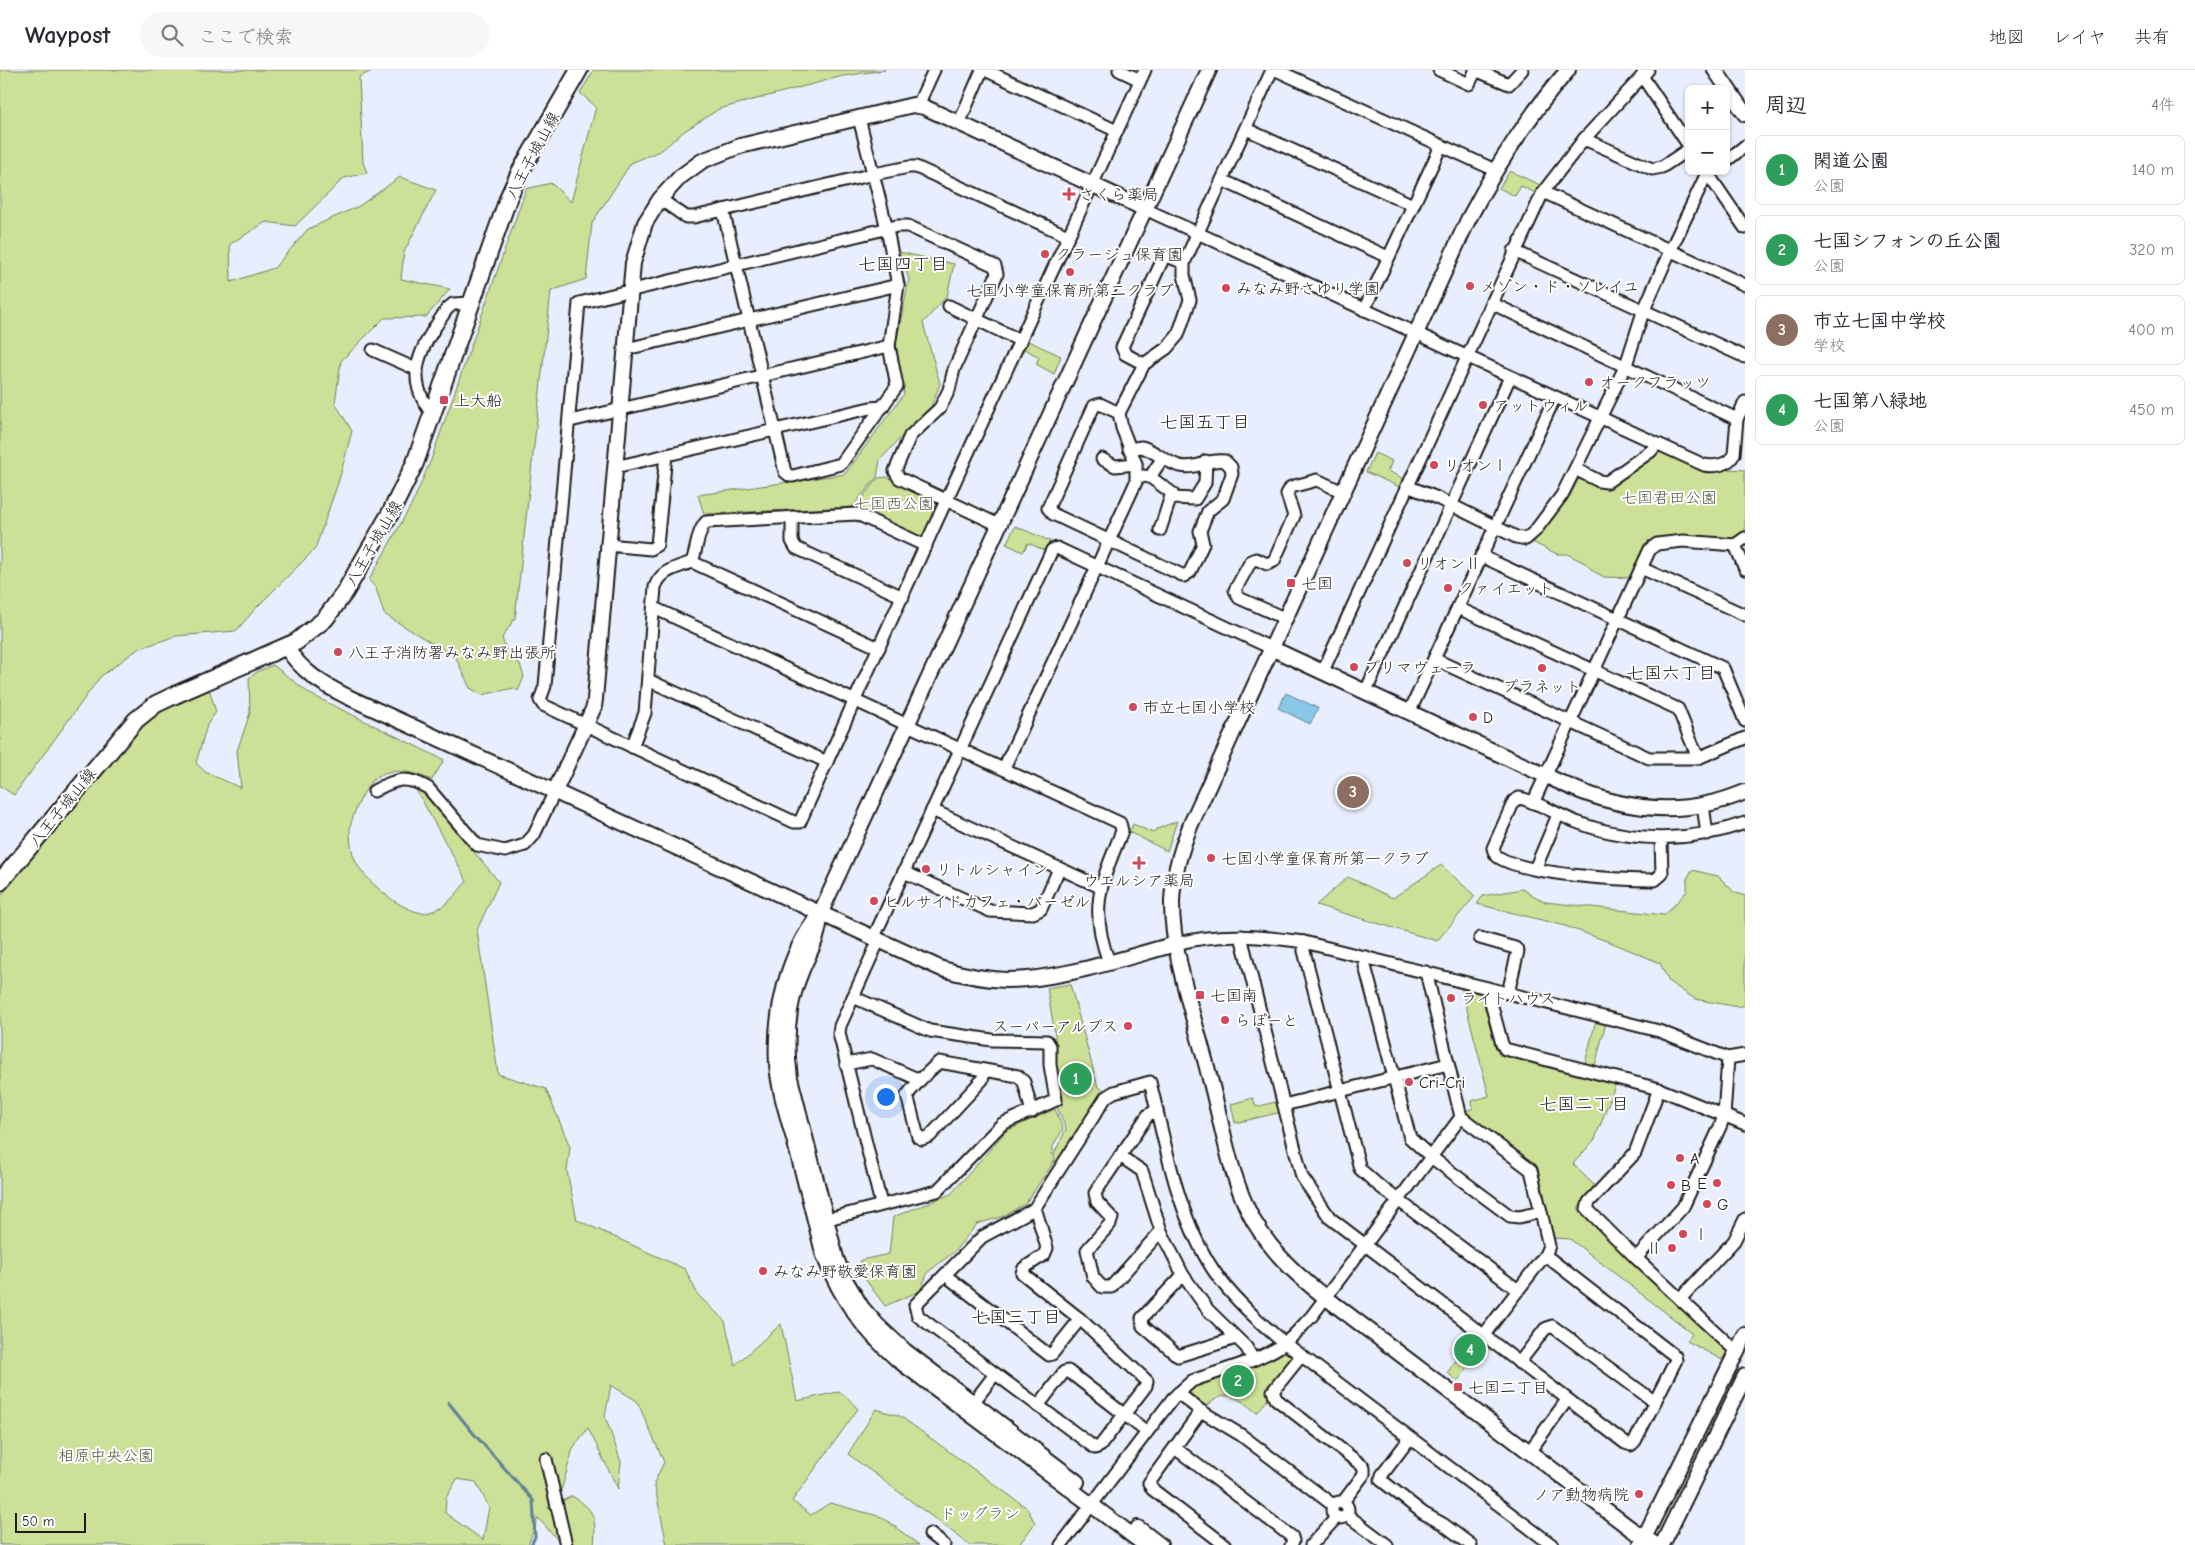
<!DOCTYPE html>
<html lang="ja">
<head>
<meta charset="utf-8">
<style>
	body { margin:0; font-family:"Comic Neue","Klee One",sans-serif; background:#f7f7f7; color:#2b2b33 }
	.controls { position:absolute; right:15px; top:15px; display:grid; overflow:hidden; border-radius:8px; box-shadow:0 1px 4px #0004 }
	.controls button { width:45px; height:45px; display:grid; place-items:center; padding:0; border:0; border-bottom:1px solid #e1e1e2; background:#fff; color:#2b2b33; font:25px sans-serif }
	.scale { position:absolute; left:15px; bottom:12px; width:71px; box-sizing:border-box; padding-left:5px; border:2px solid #1c1c1c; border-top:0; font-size:14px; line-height:18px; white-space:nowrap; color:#1c1c1c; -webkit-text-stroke:4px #fff; paint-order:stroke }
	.you { position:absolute; left:885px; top:1026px; width:18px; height:18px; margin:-12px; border:4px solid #fff; border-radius:50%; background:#1a73e8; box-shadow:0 0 0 8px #1a73e833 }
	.badge { display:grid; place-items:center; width:32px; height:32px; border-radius:50%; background:#0b8043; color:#fff; font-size:16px; font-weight:700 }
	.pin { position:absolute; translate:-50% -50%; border:2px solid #fff; box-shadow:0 1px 5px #0006 }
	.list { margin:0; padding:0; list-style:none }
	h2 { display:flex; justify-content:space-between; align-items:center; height:65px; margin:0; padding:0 20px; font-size:21px }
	h2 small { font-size:16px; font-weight:400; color:#7c7c81 }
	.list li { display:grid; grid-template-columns:32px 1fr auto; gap:15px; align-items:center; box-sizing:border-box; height:70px; margin:0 10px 10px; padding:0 10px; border:1px solid #e1e1e2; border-radius:8px }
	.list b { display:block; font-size:19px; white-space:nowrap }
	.list p { margin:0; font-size:16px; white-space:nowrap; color:#7c7c81 }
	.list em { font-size:16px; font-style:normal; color:#7c7c81 }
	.icon { flex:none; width:28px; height:28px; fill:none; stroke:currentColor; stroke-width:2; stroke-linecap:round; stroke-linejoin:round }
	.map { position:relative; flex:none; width:1745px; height:1475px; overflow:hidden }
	header { display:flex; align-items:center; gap:30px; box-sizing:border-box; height:70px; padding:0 25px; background:#fff; border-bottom:1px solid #e1e1e2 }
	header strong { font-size:24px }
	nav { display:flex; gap:28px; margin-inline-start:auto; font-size:18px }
	.search { width:350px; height:45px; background:#f7f7f7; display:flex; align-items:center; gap:12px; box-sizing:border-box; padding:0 18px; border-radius:28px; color:#7c7c81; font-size:19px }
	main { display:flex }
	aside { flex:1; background:#fff }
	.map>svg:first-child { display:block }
</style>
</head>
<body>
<header>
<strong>Waypost</strong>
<div class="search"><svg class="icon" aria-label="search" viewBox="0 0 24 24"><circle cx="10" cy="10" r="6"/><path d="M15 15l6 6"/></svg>ここで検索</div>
<nav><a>地図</a><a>レイヤ</a><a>共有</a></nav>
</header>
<main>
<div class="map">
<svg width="1745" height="1475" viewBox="0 0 1745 1475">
	<rect width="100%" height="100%" fill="#e8eefd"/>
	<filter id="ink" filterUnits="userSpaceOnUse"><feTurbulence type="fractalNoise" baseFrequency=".02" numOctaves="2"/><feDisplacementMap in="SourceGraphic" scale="10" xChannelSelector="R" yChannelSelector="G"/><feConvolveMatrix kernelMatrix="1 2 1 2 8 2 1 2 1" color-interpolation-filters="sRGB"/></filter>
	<g filter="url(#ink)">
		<g fill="#cce197" stroke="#747e5a" fill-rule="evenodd">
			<polygon points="0,0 374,0 359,7 363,92 367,103 344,108 295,156 266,152 230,174 231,212 274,198 308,159 359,136 400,107 436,120 404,182 401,209 450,219 426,247 384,248 341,291 335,333 352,361 339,410 315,479 257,537 236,561 176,566 138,579 100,607 14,725 0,716"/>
			<polygon points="594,0 885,0 843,6 719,39 683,62 662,80 631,93 592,153 586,209 551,221 515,548 502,568 508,585 520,594 524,607 518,621 514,618 482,625 470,618 456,588 384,544 376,518 369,510 413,432 431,390 526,119 551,113 571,132 596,37 580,23"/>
			<polygon points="1510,101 1542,116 1537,124 1521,116 1515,126 1499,118"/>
			<polygon points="899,182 954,194 947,226 923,253 940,314 929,342 906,362 880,390 877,407 852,437 704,444 698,425 845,404 904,324 896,274 909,209"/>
			<polygon points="1026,270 1061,286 1054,304 1036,294 1039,287 1023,278"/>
			<polygon points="1662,379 1708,401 1728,399 1745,400 1745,463 1735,471 1685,465 1648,471 1631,508 1604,507 1593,501 1585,493 1567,484 1557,484 1532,472 1570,426 1578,410 1582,408 1607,419"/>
			<polygon points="1375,383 1392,391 1388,401 1406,410 1402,418 1366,402"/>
			<polygon points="887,407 937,431 939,436 925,466 920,467 859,438 865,424 878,408"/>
			<polygon points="1015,456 1050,471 1046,481 1028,473 1023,482 1006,474"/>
			<path d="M273,595L310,624L444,690L432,710C419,705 402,698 388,703C383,704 375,708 371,712C364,720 350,749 350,760C350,768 351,780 354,787C360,808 408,849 430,842C447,837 456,824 467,811L415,718L424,721L499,812L477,860L498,1004L546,1019L570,1077L567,1101L577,1150L685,1199L698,1225L725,1251L735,1295L781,1254L797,1331L838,1322L846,1326L858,1339L792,1431L811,1445L830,1433L882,1447L919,1475H667L654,1413L664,1392L637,1331L611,1315L605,1346L621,1392L618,1419L588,1358L573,1378L562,1418L548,1438L572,1426C596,1440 596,1449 594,1475H562L538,1448L528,1475H0V827L135,661L163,638L209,619L216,642L207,655L196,693L205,702L241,718L237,681L250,643L249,608L257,602ZM457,1409L476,1412L489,1437L483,1470L445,1443L446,1428Z"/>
			<polygon points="1177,751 1167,781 1129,762 1133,754 1153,763 1157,759"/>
			<polygon points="1441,795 1475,826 1437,871 1316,835 1348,807 1393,828"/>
			<polygon points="1692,800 1718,806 1734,822 1745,826 1745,935 1738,937 1695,929 1669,912 1660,893 1615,874 1562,855 1477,834 1483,826 1522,819 1545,832 1665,845 1687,821 1687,809"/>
			<polygon points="1070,914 1098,1017 1104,1020 1055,1094 1054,1084 1066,1059 1057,1037 1062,1034 1055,1000 1055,965 1047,918"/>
			<polygon points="1461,916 1480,920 1484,924 1499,985 1616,1013 1595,1069 1573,1094 1596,1117 1578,1138 1725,1278 1726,1283 1722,1290 1687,1271 1692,1263 1570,1169 1552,1168 1537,1097 1469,1045 1466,1041 1473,1038 1472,1031 1489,1026"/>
			<polygon points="1596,950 1606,952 1594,1000 1584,997"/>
			<polygon points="1253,1028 1256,1037 1279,1031 1282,1042 1235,1053 1231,1034"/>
			<polygon points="1055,1039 1063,1059 1053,1076 1052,1095 1025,1134 1001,1147 977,1154 954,1182 928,1202 920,1221 885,1236 859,1201 861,1190 889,1184 893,1147 951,1124 1006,1061"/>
			<polygon points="1475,1264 1484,1270 1470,1289 1472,1292 1458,1311 1447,1303"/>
			<path d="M1282,1279H1287L1292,1283L1293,1288L1268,1322V1329L1257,1343C1238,1328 1226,1316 1205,1338L1186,1323L1188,1319Z"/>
			<polygon points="876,1339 900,1346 1027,1438 1035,1453 1019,1475 970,1475 848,1384"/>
		</g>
		<polygon fill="#88c8e8" stroke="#5d8396" points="1286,623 1318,638 1310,654 1278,638"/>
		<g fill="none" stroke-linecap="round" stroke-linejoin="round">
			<polyline stroke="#5d8396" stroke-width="3" points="448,1332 474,1364 533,1430 535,1467 531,1475"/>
			<g stroke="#1c1c1c" stroke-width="15">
				<g id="minor">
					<polyline points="985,0 1117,61"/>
					<polyline points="1119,0 1140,10"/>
					<polyline points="1276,0 1495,100"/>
					<polyline points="1439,0 1469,14 1476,0"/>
					<polyline points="1475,0 1509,14 1522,0"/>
					<polyline points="1642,6 1689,76"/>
					<polyline points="918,35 934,0"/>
					<polyline points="959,53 982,0"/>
					<polyline points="1246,59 1413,135"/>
					<polyline points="1584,69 1652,99 1662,97 1689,79"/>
					<polyline points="1726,91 1745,76"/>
					<polyline points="1706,101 1745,158"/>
					<polyline points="1222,110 1388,187"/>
					<polyline points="1543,122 1745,215"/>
					<polyline points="660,129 686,147 694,147 874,104 909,97 916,97 1068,166"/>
					<path d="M1145,139L1704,395C1715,397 1729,395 1734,384L1737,349L1745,332"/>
					<polyline points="723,140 785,402 790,406 793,406 841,394 897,316 889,276 898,215 887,159 859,48"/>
					<polyline points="1514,181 1745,287"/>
					<polyline points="1491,233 1737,349"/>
					<polyline points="949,236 1021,271"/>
					<polyline points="1364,240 1441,76"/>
					<polyline points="626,279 898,215"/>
					<polyline points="373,280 416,299"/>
					<polyline points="1144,294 1125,284 1122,277 1163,189 1167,186 1184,193"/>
					<path d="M1119,343L1100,334L1094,336L1048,438L1053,444L1184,506L1190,502L1203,474L1200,461L1208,441L1223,429L1232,404L1231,397L1225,391C1208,388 1197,400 1180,396C1166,393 1153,379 1141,377C1138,377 1133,379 1129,379"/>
					<path d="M433,345C401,306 422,276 447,239L453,234L472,233"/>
					<polyline points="570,351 889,276"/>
					<polyline points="1102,389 1115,396 1136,394"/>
					<polyline points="615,397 870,338 883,337"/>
					<polyline points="1575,399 1599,411 1607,412 1651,381 1656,375"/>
					<polyline points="1143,406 1150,407 1162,389"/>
					<polyline points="1150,407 1172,423 1160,460"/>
					<polyline points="1407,416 1435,427 1516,467 1526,469 1535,461 1562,425 1575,399 1626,295 1643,242 1670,181 1707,103 1710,101"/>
					<polyline points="1171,428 1195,429 1205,413 1206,391"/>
					<polyline points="792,447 792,471 796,478 903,527"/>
					<path d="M999,455L899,408L895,401L910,366L940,338L949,320L954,299L997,204L995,196L908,156H897L579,233L545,616L540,630L543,635L794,752H800C912,500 1030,251 1145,0"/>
					<polyline points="607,475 651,479 657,475 666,385"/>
					<polyline points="1735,475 1745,499"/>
					<polyline points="1481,486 1723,598 1745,651"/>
					<polyline points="692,492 879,578"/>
					<polyline points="1641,498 1745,545"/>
					<path d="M654,538L1120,753L1122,761C1102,811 1088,837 1109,892"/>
					<polyline points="1458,538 1678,639 1698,688"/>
					<polyline points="1284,548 1239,528 1235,520 1251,491 1256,489 1267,494 1274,491 1294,446 1287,424 1291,417 1317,410 1343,422"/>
					<polyline points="1434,589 1649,688 1698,688 1745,668"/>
					<polyline points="1322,603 1543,122 1584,69 1648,0"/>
					<polyline points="648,610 827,692"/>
					<polyline points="1365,623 1510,307"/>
					<polyline points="1409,643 1555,327"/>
					<path d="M632,677L645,643L655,517C661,500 676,498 692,492C697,479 697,462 706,452L857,444L926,476"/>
					<polyline points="1004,698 1136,412 1136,394 1122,358 1119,343 1144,294 1167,278 1178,265 1190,230 1184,205 1184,193 1272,0"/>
					<path d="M374,721C395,709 406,705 428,718L477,775L505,781L525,775L534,765L554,723"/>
					<polyline points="1533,733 1650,479 1657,474 1683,471 1735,475 1745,468"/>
					<polyline points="1703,735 1707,764"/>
					<polyline points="932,740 1100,817"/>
					<path d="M1661,768L1662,804L1655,810C1620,810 1526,805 1498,787C1495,785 1494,782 1493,778L1514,731L1519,728C1537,731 1561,747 1579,753C1633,773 1692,772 1745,753"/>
					<polyline points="1535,799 1558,745"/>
					<polyline points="904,802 990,841 1033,843 1041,839 1059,799"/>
					<polyline points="1241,866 1302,1107 1330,1148 1625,1373 1631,1375 1635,1371 1676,1290 1675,1286 1545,1185"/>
					<polyline points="1480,868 1515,878 1518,881 1508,923"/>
					<polyline points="873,869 1052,480 1057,478 1271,578"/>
					<polyline points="878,872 840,956 839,963 881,1134"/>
					<polyline points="1304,872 1304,881 1360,1099 1378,1115 1518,1220"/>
					<path d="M1176,874C1218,862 1261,866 1304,872L1659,961L1728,988L1745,985"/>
					<polyline points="1366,887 1365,896 1410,1068 1431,1087 1510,1146 1519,1147 1541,1142"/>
					<polyline points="1426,902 1461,1047 1531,1100 1549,1176 1545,1185 1483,1266"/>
					<polyline points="1487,918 1502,974 1505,979 1659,1019 1745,1054"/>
					<polyline points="846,994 872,989 920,1010"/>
					<polyline points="985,1000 982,1010 930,1066 922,1069 918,1067 907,1025 920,1010 939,992 1018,1006 1024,1012 1032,1042"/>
					<polyline points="1659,1019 1635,1083 1589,1132 1587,1139 1636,1188 1737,1282"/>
					<polyline points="1284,1035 1448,994"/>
					<polyline points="1157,1040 1148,1045 1095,1123 1097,1132 1112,1148 1110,1154 1087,1180 1093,1207 1102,1217 1111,1217 1161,1161"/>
					<polyline points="1120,1086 1142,1101 1161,1161 1183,1205 1208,1240 1246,1277 1253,1289"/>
					<path d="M1034,1139L1037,1144L1047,1178L1044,1185L1024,1198L1022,1203L1080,1249L1147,1311L1146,1316L1100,1376L1095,1378L918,1246L915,1235L982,1167L1034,1139L1106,1027L1114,1022L1150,1012C1166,1076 1177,1145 1214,1201C1231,1226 1254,1247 1277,1267L1552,1475"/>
					<polyline points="820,1151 937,1121 1002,1054 1056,1030 1050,995 1050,976 1047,971 992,970 930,961 853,927"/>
					<polyline points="1636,1188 1683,1137 1720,1057 1724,1046 1728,988"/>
					<polyline points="945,1205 1049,1285 1052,1284 1080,1249"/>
					<polyline points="1183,1205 1142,1248 1143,1256 1178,1286 1236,1268"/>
					<polyline points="1680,1229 1734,1171 1745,1149"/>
					<polyline points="1301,1286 1273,1321 1276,1329 1364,1397 1364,1404 1343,1432"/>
					<polyline points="1519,1293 1545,1259 1552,1256 1655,1332"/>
					<polyline points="1178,1323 1201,1341 1241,1365 1333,1435"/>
					<polyline points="973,1333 995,1304"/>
					<polyline points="1038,1336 1064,1302 1068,1301 1147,1362"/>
					<polyline points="1201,1341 1149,1413 1152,1419 1225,1475"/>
					<polyline points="1410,1368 1382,1405 1381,1410 1423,1443 1443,1454 1471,1475"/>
					<polyline points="1175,1378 1292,1467 1293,1471 1291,1475"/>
					<polyline points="1529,1382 1567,1330"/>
					<polyline points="546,1389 566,1475"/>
					<circle cx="1340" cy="1440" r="8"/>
					<polyline points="1347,1445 1387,1475"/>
					<polyline points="930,1464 944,1475"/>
					<path d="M1061,1475L1173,1328L1192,1311C1221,1300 1262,1291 1286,1272C1295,1265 1303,1255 1311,1247L1461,1047"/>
					<polyline points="1311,1475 1337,1447"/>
				</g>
			</g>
			<g stroke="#1c1c1c" stroke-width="18">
				<g id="tertiary">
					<path d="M1568,0C1528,46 1496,96 1468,150L1191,754C1181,779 1173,804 1172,831C1171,883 1196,953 1209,1005C1222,1052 1229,1106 1253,1150C1272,1182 1296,1205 1325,1227L1631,1459L1656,1475"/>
					<polyline points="1715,0 1745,44"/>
					<path d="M286,577C302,602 322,614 348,627L942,899C963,905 984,909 1006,910C1062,910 1123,888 1176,874"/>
					<path d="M1271,578L1568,716C1625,741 1686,747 1745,722"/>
					<polyline points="554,723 594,637 595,629 633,193 645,153 660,129 680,107 702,91 740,76 913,35 924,37 1145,139"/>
					<path d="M820,844C819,869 810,880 801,902C787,935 785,972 790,1008L836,1188L844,1208L862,1238L877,1255L905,1281L1077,1412"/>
					<polyline points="1138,1458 1160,1475"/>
					<polyline points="1641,1474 1745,1265"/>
					<path d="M1145,1475L898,1290C861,1257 841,1229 823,1183C814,1145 804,1107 794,1069C787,1044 779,1020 777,994C774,943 787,884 820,844L1209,0"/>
					<polyline points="1662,1475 1745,1306"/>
				</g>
			</g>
			<g stroke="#1c1c1c" stroke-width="20">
				<polyline id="secondary" points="0,812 136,650 156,634 175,625 296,572 325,549 345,522 391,442 415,393 509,126 520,102 579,0"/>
			</g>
			<use href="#minor" stroke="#fff" stroke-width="11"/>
			<use href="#tertiary" stroke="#fff" stroke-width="14"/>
			<use href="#secondary" stroke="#fff" stroke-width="16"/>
		</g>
	</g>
	<g fill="#d1495b" stroke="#fff" stroke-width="2">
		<path d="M1066.5 116.5h5v5h5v5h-5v5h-5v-5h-5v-5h5z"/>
		<circle cx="1045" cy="184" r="5"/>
		<circle cx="1070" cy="202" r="5"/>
		<circle cx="1470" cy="216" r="5"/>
		<circle cx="1226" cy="218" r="5"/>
		<circle cx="1589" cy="312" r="5"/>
		<rect x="439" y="325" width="10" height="10" rx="2.5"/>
		<circle cx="1483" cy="335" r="5"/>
		<circle cx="1434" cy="395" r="5"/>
		<circle cx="1407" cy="493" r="5"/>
		<rect x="1286" y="508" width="10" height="10" rx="2.5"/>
		<circle cx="1448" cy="518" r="5"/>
		<circle cx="338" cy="582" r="5"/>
		<circle cx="1354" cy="597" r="5"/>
		<circle cx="1542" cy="598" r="5"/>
		<circle cx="1133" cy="637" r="5"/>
		<circle cx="1473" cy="647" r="5"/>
		<circle cx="1211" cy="788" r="5"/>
		<path d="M1136.5 785.5h5v5h5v5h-5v5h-5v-5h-5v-5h5z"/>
		<circle cx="926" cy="799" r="5"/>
		<circle cx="874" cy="831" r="5"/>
		<rect x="1195" y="920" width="10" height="10" rx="2.5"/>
		<circle cx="1451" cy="928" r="5"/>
		<circle cx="1225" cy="950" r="5"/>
		<circle cx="1128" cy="956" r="5"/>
		<circle cx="1409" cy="1012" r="5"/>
		<circle cx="1680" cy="1088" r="5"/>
		<circle cx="1717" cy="1113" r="5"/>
		<circle cx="1671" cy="1115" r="5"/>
		<circle cx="1707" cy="1134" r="5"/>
		<circle cx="1683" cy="1164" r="5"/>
		<circle cx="1672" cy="1178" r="5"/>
		<circle cx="763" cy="1201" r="5"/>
		<rect x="1453" y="1312" width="10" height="10" rx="2.5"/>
		<circle cx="1639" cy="1424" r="5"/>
	</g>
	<g text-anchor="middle" stroke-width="4" stroke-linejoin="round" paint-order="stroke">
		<g font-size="16" fill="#1c1c1c" stroke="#fff">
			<text transform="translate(532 85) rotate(-62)" y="6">八王子城山線</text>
			<text transform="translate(373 473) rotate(-60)" y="6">八王子城山線</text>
			<text transform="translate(62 737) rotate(-51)" y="6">八王子城山線</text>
		</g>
		<g font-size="16" fill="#1c1c1c" stroke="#fff" text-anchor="start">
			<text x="1079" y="130">さくら薬局</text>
			<text x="1055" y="190">クラージュ保育園</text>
			<text x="1480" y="222">メゾン・ド・ソレイユ</text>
			<text x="1236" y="224">みなみ野さゆり学園</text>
			<text x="1070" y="226" text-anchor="middle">七国小学童保育所第二クラブ</text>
			<text x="1599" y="318">オークフラッツ</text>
			<text x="454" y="336">上大船</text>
			<text x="1493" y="341">アットウィル</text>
			<text x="1444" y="401">リオンⅠ</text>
			<text x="1417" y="499">リオンⅡ</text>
			<text x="1301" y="519">七国</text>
			<text x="1458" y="524">クァイエット</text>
			<text x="348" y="588">八王子消防署みなみ野出張所</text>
			<text x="1364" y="603">プリマヴェーラ</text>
			<text x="1542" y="622" text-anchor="middle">プラネット</text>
			<text x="1143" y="643">市立七国小学校</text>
			<text x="1483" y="653">D</text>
			<text x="1221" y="794">七国小学童保育所第一クラブ</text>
			<text x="936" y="805">リトルシャイン</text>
			<text x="1139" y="816" text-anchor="middle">ウエルシア薬局</text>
			<text x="884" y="837">ヒルサイドカフェ・バーゼル</text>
			<text x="1210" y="931">七国南</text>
			<text x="1461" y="934">ライトハウス</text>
			<text x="1235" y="956">らぽーと</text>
			<text x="1118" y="962" text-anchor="end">スーパーアルプス</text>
			<text x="1419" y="1018">Cri-Cri</text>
			<text x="1690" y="1094">A</text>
			<text x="1707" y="1119" text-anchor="end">E</text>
			<text x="1681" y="1121">B</text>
			<text x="1717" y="1140">G</text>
			<text x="1693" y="1170">Ⅰ</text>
			<text x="1662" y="1184" text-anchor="end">Ⅱ</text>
			<text x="773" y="1207">みなみ野敬愛保育園</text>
			<text x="1468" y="1323">七国二丁目</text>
			<text x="1629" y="1430" text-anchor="end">ノア動物病院</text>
		</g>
		<g font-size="16" fill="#515741" stroke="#fff">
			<text x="1669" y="433">七国君田公園</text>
			<text x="894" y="439">七国西公園</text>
			<text x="106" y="1391">相原中央公園</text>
			<text x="980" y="1449">ドッグラン</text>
		</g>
		<g font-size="18" fill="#1c1c1c" stroke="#fff">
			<text x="903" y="200">七国四丁目</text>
			<text x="1205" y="358">七国五丁目</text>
			<text x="1671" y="609">七国六丁目</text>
			<text x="1584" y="1040">七国二丁目</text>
			<text x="1016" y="1253">七国三丁目</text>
		</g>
	</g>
</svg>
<div class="controls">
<button>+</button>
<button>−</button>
</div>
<div class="scale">50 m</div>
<div class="you"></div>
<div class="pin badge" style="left:1076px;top:1009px;background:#2e9e5b">1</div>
<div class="pin badge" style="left:1238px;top:1311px;background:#2e9e5b">2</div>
<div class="pin badge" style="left:1353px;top:722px;background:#8d6e63">3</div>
<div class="pin badge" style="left:1470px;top:1280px;background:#2e9e5b">4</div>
</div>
<aside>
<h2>周辺<small>4件</small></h2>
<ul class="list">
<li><span class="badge" style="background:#2e9e5b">1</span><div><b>閑道公園</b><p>公園</p></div><em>140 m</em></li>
<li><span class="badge" style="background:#2e9e5b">2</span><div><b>七国シフォンの丘公園</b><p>公園</p></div><em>320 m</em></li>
<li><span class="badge" style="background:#8d6e63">3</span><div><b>市立七国中学校</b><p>学校</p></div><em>400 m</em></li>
<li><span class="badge" style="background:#2e9e5b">4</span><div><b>七国第八緑地</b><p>公園</p></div><em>450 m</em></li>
</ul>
</aside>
</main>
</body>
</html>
